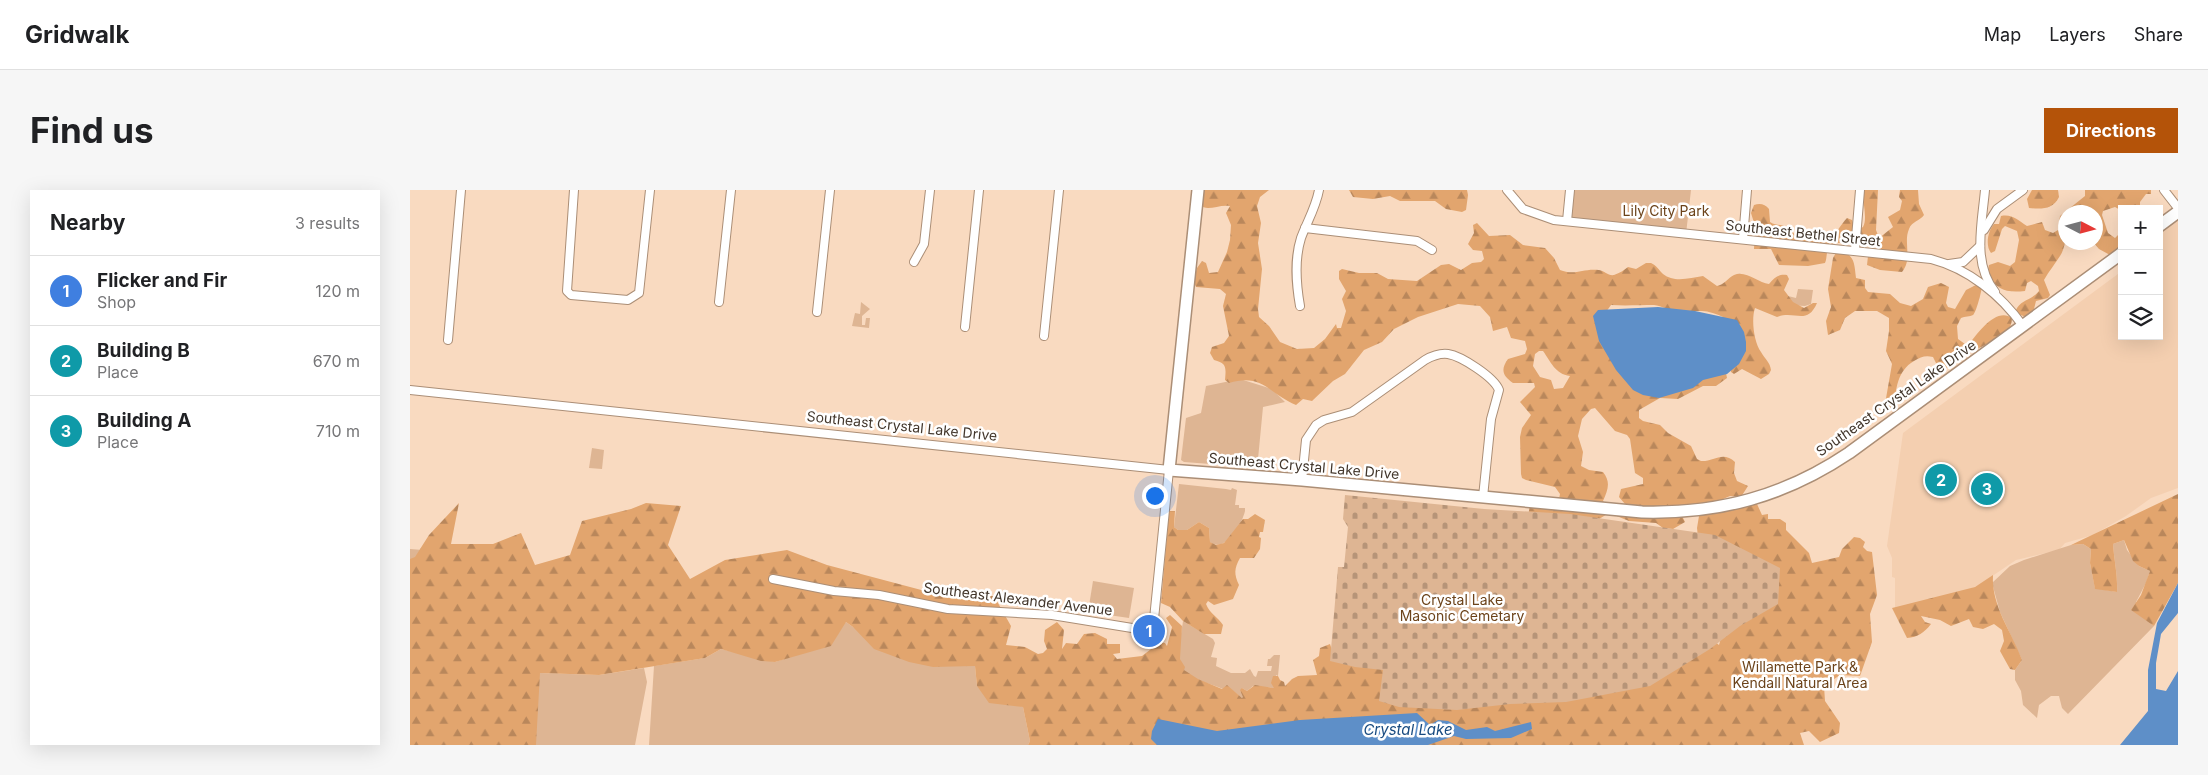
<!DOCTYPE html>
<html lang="en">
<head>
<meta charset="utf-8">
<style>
	body { margin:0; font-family:Inter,sans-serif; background:#f6f6f6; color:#202124 }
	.controls { position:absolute; right:15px; top:15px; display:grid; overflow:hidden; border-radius:0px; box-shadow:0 5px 20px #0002 }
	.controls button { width:45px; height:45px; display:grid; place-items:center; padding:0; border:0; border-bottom:1px solid #e0e0e0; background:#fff; color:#202124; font:25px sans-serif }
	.compass { position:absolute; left:1648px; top:15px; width:45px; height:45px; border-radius:50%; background:#fff; box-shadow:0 5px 20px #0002; rotate:96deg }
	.you { position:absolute; left:744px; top:305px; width:18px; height:18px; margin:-12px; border:4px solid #fff; border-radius:50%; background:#1a73e8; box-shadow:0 0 0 8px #1a73e833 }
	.badge { display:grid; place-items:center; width:32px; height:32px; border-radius:50%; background:#b45309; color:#fff; font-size:16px; font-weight:700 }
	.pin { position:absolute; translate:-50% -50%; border:2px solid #fff; box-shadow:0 1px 5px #0006 }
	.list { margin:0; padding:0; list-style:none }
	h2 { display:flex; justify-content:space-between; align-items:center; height:65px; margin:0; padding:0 20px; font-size:21px }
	h2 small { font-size:16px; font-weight:400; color:#757577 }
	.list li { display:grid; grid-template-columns:32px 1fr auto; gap:15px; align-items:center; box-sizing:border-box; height:70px; padding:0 20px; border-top:1px solid #e0e0e0 }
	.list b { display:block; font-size:19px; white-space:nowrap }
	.list p { margin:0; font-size:16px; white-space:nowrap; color:#757577 }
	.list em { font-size:16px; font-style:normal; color:#757577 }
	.icon { flex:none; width:28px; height:28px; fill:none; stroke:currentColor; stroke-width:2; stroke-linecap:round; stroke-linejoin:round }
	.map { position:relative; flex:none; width:1768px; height:555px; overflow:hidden; border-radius:0px }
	header { display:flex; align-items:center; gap:30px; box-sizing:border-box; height:70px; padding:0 25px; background:#fff; border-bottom:1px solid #e0e0e0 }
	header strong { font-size:24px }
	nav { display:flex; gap:28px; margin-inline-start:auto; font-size:18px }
	.intro { display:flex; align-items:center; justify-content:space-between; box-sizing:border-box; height:120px; padding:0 30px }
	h1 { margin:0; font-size:35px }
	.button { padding:12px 22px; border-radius:0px; background:#b45309; color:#fff; font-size:18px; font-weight:700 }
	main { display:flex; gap:30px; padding:0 30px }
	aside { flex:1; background:#fff; border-radius:0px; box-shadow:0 5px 20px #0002 }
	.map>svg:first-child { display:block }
</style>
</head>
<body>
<header>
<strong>Gridwalk</strong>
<nav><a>Map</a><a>Layers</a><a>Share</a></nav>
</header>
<div class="intro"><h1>Find us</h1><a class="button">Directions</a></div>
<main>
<aside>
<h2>Nearby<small>3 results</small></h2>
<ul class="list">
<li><span class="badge" style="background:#3f7fe0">1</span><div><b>Flicker and Fir</b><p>Shop</p></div><em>120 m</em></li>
<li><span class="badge" style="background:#0f9aa8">2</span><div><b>Building B</b><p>Place</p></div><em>670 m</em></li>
<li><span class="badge" style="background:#0f9aa8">3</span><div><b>Building A</b><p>Place</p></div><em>710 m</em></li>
</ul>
</aside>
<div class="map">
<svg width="1768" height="555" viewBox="0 0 1768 555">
	<defs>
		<pattern id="forest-firs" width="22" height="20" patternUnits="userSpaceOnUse" patternTransform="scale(1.25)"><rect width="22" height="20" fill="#e2a56e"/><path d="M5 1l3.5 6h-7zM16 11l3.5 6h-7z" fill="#b9875b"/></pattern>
		<pattern id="cemetery-stones" width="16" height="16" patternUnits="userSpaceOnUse" patternTransform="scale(1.25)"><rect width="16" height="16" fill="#deb593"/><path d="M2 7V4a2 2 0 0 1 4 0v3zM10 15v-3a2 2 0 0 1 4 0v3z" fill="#b69478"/></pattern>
	</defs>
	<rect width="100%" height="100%" fill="#f9dac0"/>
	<polygon fill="#f4cfb0" points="1768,30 1768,298 1741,308 1716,326 1683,345 1655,353 1649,360 1606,370 1569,395 1531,411 1485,420 1485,388 1482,387 1482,368 1477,356 1493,243 1712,81 1712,146 1749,146 1749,44"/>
	<g fill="#deb593">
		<polygon points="1160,0 1281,0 1276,44 1157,31"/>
		<polygon points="1388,99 1403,100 1401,114 1395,116 1377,115 1378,106 1386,108"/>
		<polygon points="451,112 460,119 452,126 452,135 455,135 456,128 460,128 459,138 442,136 445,123 450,124"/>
		<polygon points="830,189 862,199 875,212 853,217 848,269 840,277 774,272 771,270 776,228 791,223 796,196"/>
		<polygon points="182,258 194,260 192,279 179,278"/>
		<path d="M769,294L816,299L821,300L822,298L827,300L825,315H829V318H835V321C832,334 815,364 800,352L799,338L789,332L777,340H768L764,337Z"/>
		<path d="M1714,350L1717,360L1729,376L1740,381L1736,393L1726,412L1744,436L1658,524L1652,518L1649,506H1641L1629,515L1627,528L1613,515L1611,501L1605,490V480L1612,470L1590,422L1582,393L1600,376L1614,370L1661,355L1673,354L1681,359L1680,373L1685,398L1707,402C1708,386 1704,370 1703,354Z"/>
		<polygon points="0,359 88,366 130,483 189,485 234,478 237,492 225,555 0,555"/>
		<polygon points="683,391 724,398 719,428 678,422"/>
		<path d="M773,431L803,449L805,453L801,467L807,468L806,476L821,483H835L840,479L844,486L846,487L848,481H861L862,476H857L858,469H860L864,465H870L868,486L866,485L864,498L843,496L837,501L832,498L834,507L832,508L817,496L813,499C802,494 790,492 780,486C763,475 771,447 773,431Z"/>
		<polygon points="436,432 443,437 547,475 565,476 567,496 613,517 620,551 618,555 239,555 244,476 295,468 311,459 365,472 389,464"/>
	</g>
	<g fill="url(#forest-firs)" fill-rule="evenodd">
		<path d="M794,0H859L850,7L847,16L851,33L848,53L852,79L848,119L849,127L859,136L870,152L887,159L904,158L915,149L926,134L927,138H931L936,121L932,109L936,101L929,89V81L932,79L949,83H967L978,89L1007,91L1031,75L1039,74L1051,80L1062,73L1071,72L1074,69L1072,61L1063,60L1058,54L1064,43L1063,35L1067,33L1079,46L1100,45L1113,55L1135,58L1144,68L1150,80C1165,86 1173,78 1189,80C1195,81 1198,86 1204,85C1210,83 1214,80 1218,77L1226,79L1236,73H1241C1246,75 1249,80 1253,84C1264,93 1280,88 1293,86L1307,96C1314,95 1318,88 1324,85C1336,80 1348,93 1359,94C1365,87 1368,84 1377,85L1379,89L1374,100L1383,112L1394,118L1403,113H1407C1397,136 1385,120 1367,127L1345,118C1341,130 1344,152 1351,162C1355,169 1360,172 1361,180L1359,184L1351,189L1332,179L1324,184L1321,182L1313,127C1292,117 1287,123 1267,121C1259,121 1252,116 1244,115C1230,115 1215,116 1201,115L1196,122L1279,192L1316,183L1317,188L1306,196H1293L1268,209L1250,208L1229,220V228L1233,231L1250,235L1258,243L1281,256L1287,269L1291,271C1303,272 1313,260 1325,272L1324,283L1327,291L1338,296L1331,307L1320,306L1297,316L1287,313L1278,316L1271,324L1275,332L1263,339L1253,338L1246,333L1219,331L1199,323L1184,332L1118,326L1121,310L1149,309L1150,304L1145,297L1116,290L1112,288L1111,284L1110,247L1112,238L1121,225L1110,212L1125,197L1124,193H1103C1093,186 1090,180 1098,169L1115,164L1117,159L1115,151L1101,148L1097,137L1083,141L1080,127L1070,116L1048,114L1008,127L984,139L972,152L954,160L935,184L923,191L902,211L893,209L886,215C859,204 853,183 819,193L815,190C816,178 817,173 804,170L800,163L802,157L814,153L819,146L813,116L816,104L810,99L786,97L783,90L787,78L792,71L796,73L799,83L808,82L817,62L820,50L821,35L816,23L820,16C809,14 797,22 790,15ZM1129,161H1133C1141,172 1145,184 1160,186L1153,198L1144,199L1141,190L1130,187L1123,176L1125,164ZM1185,218L1205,241L1217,245L1220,249L1225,283L1233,288V294L1211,299L1209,307L1215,314L1213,318L1196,314L1193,311C1198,300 1201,292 1193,282L1179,280L1171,276L1173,262L1168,246L1172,229L1181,219Z"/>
		<polygon points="939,0 1057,0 1058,5 1056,20 1052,22 1036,19 1025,11 990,11 980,6 963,9 943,7"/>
		<path d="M1453,0H1468L1466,40L1469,48L1483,37L1478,27L1490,20L1492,11L1489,7L1490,0H1508L1509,14L1514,25C1510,31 1502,31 1499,39C1493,53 1503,69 1492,82L1470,80L1457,75L1458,66L1469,59V51L1465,50L1452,55C1444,50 1422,51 1418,60C1416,64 1417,69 1415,73L1398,76L1369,75L1361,59H1344L1345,36L1341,23L1344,15C1350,13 1355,14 1359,19L1360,32C1366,36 1371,34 1377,37C1383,39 1385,48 1392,51C1401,47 1408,50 1417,48C1427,45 1430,35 1437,28L1442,30L1445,38L1449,39L1453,37C1458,28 1452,11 1453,0Z"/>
		<path d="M1622,0H1648L1649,7C1643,20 1631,19 1619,18L1617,9Z"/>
		<path d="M1675,0H1741V4H1736L1730,12V19H1712V21L1705,17L1693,21L1692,25L1698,43L1705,48L1712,41V60L1700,65L1689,59L1684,53L1686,52V22H1656C1655,36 1658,54 1650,66C1645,74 1639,81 1634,90L1640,105L1638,108L1626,111L1623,123L1616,127L1608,124L1606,120C1610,110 1622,110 1629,101L1628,96L1621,91L1617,93L1615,101C1596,103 1587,100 1577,84L1579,75L1588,72L1600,76L1605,72L1609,50L1607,41L1595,36L1592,39L1585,61L1581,63C1575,55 1578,41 1584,34H1589L1591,26C1603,24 1607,30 1617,36L1632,32L1635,40L1643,43L1648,40L1650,26L1675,6Z"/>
		<path d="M1428,59C1445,66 1444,71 1446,88L1455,90V98L1458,102L1480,104L1490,113L1501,116L1513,109L1518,97L1531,93L1539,97L1536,113L1538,117L1545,119L1556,100L1568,94L1572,96C1572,100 1566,123 1563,125C1560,127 1555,126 1551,128L1547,136L1548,149L1555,154L1560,153C1568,143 1586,117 1602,128C1602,151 1568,153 1557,167L1544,166L1538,178L1529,179L1523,167C1515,165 1511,167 1504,171C1487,181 1486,199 1484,217L1479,222L1475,214L1482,174L1476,161L1479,141V128L1467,121H1445L1435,128L1430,140L1418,145L1416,131L1421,117L1418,99L1423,68Z"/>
		<path d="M1768,304V393L1744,436L1721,420L1731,405L1740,381L1729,376L1723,371L1714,350L1703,354C1704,370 1708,386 1707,402L1685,399L1680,373L1681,359L1673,354L1661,355Z"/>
		<polygon points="49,313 41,354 83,354 111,343 125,375 160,365 172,331 221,319 236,313 271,316 258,355 280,389 315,370 377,360 417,375 534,406 584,406 601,436 596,455 615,457 628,464 633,463 637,459 634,451 635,440 647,432 654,440 652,459 656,453 667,454 674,444 685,443 697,449 697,454 710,454 710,463 703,464 707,469 732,466 745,456 744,452 755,453 757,456 762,437 756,428 760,425 772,436 770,469 775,477 774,480 788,489 812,499 817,495 832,508 833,507 830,500 832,498 837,501 845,495 864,498 861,493 863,486 868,486 870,490 874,492 875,496 882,489 888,486 907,485 903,470 909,466 910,458 920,454 923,463 1302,449 1309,455 1313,441 1288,347 1287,338 1289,326 1347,314 1352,325 1358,324 1358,329 1370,329 1376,333 1376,340 1399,363 1402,373 1429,367 1432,359 1444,347 1450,348 1455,352 1453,357 1457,361 1462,362 1467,405 1460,424 1462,452 1450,486 1430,485 1414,496 1415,511 1430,533 1429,543 1410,552 1399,541 1390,543 1394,555 618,555 620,551 613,517 579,513 567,496 565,476 523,477 499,472 464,459 443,437 436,432 421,456 365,472 351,471 311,459 295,468 189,485 130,483 126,555 0,555 0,369 5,367 19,345"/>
		<path d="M759,321H765L764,337L768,340H777L789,332L799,338L800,352L806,355L814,353L833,329H838L845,324L855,330L853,342H850L849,347L851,348L850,359L844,368H830C824,379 824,384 829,395L823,409L804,415L798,411L796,414C800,424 808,427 813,435L811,444H794L773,431L760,417L751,413Z"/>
		<path d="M1583,385C1581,416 1602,442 1612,470L1605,480L1600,479L1590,461L1594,451L1592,440L1584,434L1573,439L1563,437L1559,429L1541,436L1530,430L1511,426L1515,432L1521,434C1514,443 1508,447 1497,448L1482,418L1565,397Z"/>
	</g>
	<polygon fill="url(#cemetery-stones)" points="935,305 1074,319 1160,324 1305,345 1370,378 1368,414 1330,436 1300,459 1240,496 1156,512 1100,514 1047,520 989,517 969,511 973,480 945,477 920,471 928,377 934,377 938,337 933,329"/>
	<g fill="#5e8fc8">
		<polygon points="1248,117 1285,121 1327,130 1334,142 1336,152 1336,161 1329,174 1317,184 1293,190 1283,198 1249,208 1233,205 1223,200 1206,180 1189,151 1183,126 1188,120"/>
		<polygon points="1768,393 1768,423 1751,444 1746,473 1746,499 1756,501 1768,481 1768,555 1710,555 1738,521 1738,480 1747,433"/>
		<polygon points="1007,523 1020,535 1028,530 1038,531 1056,540 1077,537 1085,541 1121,532 1122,539 1101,548 1056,549 1044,546 1018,555 747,555 741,549 742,541 748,529 807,541 890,530"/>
	</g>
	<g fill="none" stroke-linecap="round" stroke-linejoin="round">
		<g stroke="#ab8e76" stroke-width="10">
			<g id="street">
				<polyline points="164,0 157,101 161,105 218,110 229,103 240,0"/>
				<path d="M1097,0L1113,19L1144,30L1521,69C1559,79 1591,105 1613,136"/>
				<path d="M1575,0C1572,34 1562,73 1585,102"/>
				<polyline points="1754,0 1768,18"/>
				<polyline points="1157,31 1160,0"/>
				<polyline points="895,38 1007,51 1022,60"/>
				<polyline points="1574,40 1587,19 1613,0"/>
				<polyline points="1333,49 1337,0"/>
				<polyline points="1445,60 1450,0"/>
				<polyline points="504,72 514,54 520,0"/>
				<polyline points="1539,74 1553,72 1570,56"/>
				<polyline points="309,112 321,0"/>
				<path d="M890,116C886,93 884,70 891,48C897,32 906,17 909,0"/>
				<polyline points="407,122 420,0"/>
				<polyline points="555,137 569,0"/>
				<polyline points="634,146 649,0"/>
				<polyline points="38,150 51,0"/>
				<polyline points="0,200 759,280 744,429 738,438 722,438 642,425 538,419 469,405 424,401 363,389"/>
				<path d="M892,290L896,250L906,235L914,230L942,222L1015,170C1022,166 1030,163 1038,164C1051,166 1084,187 1089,200L1081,229L1073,307"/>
			</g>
		</g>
		<g stroke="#ab8e76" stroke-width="14">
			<g id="secondary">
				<path d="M788,0L759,280L892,290L1232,322C1309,324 1375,306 1439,263L1712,63"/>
				<polyline points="1749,36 1768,22"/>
			</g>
		</g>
		<use href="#street" stroke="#fff" stroke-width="8"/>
		<use href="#secondary" stroke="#fff" stroke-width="11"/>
	</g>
	<g text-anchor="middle" stroke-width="5" stroke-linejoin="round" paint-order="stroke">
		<g font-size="14" fill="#6c431a" stroke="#fff">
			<text x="1256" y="26">Lily City Park</text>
			<text x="1052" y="415">Crystal Lake<tspan x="1052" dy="16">Masonic Cemetary</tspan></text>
			<text x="1390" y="482">Willamette Park &amp;<tspan x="1390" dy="16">Kendall Natural Area</tspan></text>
		</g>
		<g font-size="14" fill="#42362b" stroke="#fff">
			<text transform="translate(1393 43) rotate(6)" y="5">Southeast Bethel Street</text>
			<text transform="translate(1486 208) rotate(-35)" y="5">Southeast Crystal Lake Drive</text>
			<text transform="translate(492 236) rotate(6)" y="5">Southeast Crystal Lake Drive</text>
			<text transform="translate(894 276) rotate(5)" y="5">Southeast Crystal Lake Drive</text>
			<text transform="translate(608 409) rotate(7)" y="5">Southeast Alexander Avenue</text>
		</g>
		<g font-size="15" font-style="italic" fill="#184b81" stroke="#fff">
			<text x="998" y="545">Crystal Lake</text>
		</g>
	</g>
</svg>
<div class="controls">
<button>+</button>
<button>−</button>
<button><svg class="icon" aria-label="layers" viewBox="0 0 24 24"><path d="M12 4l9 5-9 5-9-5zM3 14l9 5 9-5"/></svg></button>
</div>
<svg class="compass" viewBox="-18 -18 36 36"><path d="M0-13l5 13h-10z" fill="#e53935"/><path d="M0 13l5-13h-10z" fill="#757577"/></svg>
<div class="you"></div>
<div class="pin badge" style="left:739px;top:441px;background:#3f7fe0">1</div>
<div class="pin badge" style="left:1531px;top:290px;background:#0f9aa8">2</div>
<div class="pin badge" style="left:1577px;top:299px;background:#0f9aa8">3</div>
</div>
</main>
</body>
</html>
